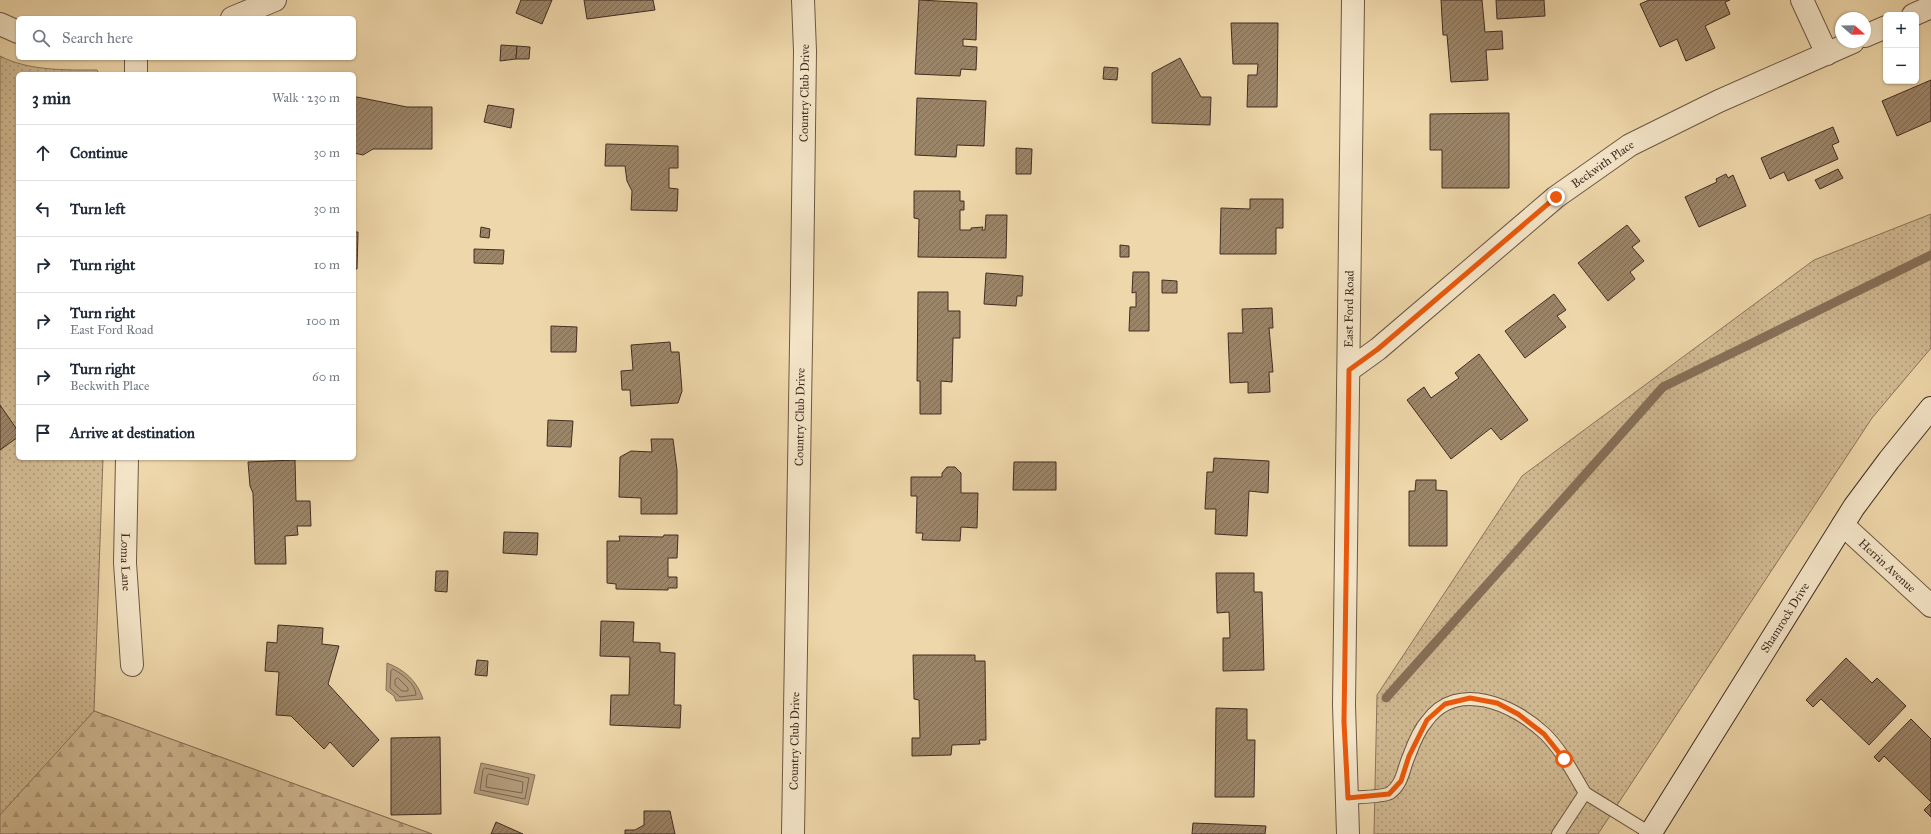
<!DOCTYPE html>
<html lang="en">
<head>
<meta charset="utf-8">
<style>
	body { margin:0; font-family:"IM FELL Great Primer",serif; background:#f6f6f7; color:#1f2937 }
	.controls { position:absolute; right:12px; top:12px; display:grid; overflow:hidden; border-radius:6px; box-shadow:0 1px 3px #0004 }
	.controls button { width:36px; height:36px; display:grid; place-items:center; padding:0; border:0; border-bottom:1px solid #e0e1e3; background:#fff; color:#1f2937; font:20px sans-serif }
	.compass { position:absolute; left:1835px; top:12px; width:36px; height:36px; border-radius:50%; background:#fff; box-shadow:0 1px 3px #0004; rotate:110deg }
	.stop { position:absolute; width:12px; height:12px; margin:-9px; border:3px solid #ea580c; border-radius:50%; background:#fff }
	.stop.end { background:#ea580c; border-color:#fff; box-shadow:0 1px 4px #0008 }
	.list { margin:0; padding:0; list-style:none }
	h2 { display:flex; justify-content:space-between; align-items:center; height:52px; margin:0; padding:0 16px; font-size:17px }
	h2 small { font-size:13px; font-weight:400; color:#747a83 }
	.list li { display:grid; grid-template-columns:26px 1fr auto; gap:12px; align-items:center; box-sizing:border-box; height:56px; padding:0 16px; border-top:1px solid #e0e1e3 }
	.list b { display:block; font-size:15px; white-space:nowrap }
	.list p { margin:0; font-size:13px; white-space:nowrap; color:#747a83 }
	.list em { font-size:13px; font-style:normal; color:#747a83 }
	.icon { flex:none; width:22px; height:22px; fill:none; stroke:currentColor; stroke-width:2; stroke-linecap:round; stroke-linejoin:round }
	.map { position:relative; flex:none; width:1931px; height:834px; overflow:hidden }
	.search { position:absolute; background:#fff; box-shadow:0 1px 3px #0004; left:16px; top:16px; width:340px; height:44px; display:flex; align-items:center; gap:10px; box-sizing:border-box; padding:0 14px; border-radius:6px; color:#747a83; font-size:15px }
	.panel { position:absolute; background:#fff; box-shadow:0 1px 3px #0004; left:16px; top:72px; width:340px; height:388px; border-radius:6px }
	.map>svg:first-child { display:block }
</style>
</head>
<body>
<div class="map">
<svg width="1931" height="834" viewBox="0 0 1931 834">
	<defs>
		<pattern id="grass-dots" width="8" height="8" patternUnits="userSpaceOnUse"><rect width="8" height="8" fill="#d1ba93"/><path d="M2 2h.1M6 6h.1" fill="none" stroke="#ab9878" stroke-width="1.8" stroke-linecap="round"/></pattern>
		<pattern id="forest-firs" width="22" height="20" patternUnits="userSpaceOnUse"><rect width="22" height="20" fill="#d1ba93"/><path d="M5 1l3.5 6h-7zM16 11l3.5 6h-7z" fill="#ab9878"/></pattern>
		<pattern id="building-hatch" width="6" height="6" patternUnits="userSpaceOnUse"><rect width="6" height="6" fill="#9b8569"/><path d="M-1 1l2-2M0 6l6-6M5 7l2-2" fill="none" stroke="#806d56"/></pattern>
	</defs>
	<rect width="100%" height="100%" fill="#eed7aa"/>
	<filter id="stains"><feTurbulence type="fractalNoise" baseFrequency=".005" numOctaves="4"/><feColorMatrix values="0 0 0 0 .2 0 0 0 0 .09 0 0 0 0 .02 0 0 0 .5 -.17"/></filter>
	<radialGradient id="worn" r=".72"><stop offset=".6" stop-color="#630" stop-opacity="0"/><stop offset="1" stop-color="#630" stop-opacity=".3"/></radialGradient>
	<g fill="url(#grass-dots)" stroke="#8a745a">
		<path d="M0,56C29,71 65,70 97,70L99,74H18V458H103L94,711L432,834H0Z"/>
		<polygon points="1931,214 1931,348 1872,418 1598,834 1374,834 1377,695 1522,476 1814,260"/>
	</g>
	<polygon fill="url(#forest-firs)" stroke="#8a745a" points="94,711 432,834 0,834 0,815"/>
	<g fill="#b49d7c" stroke="#867058">
		<path d="M387,663C405,670 417,681 423,699L396,701L394,696L386,690Z"/>
		<polygon points="481,763 535,775 528,805 474,793"/>
	</g>
	<g fill="none" stroke-linecap="round" stroke-linejoin="round">
		<g stroke="#7b654f" stroke-width="1">
			<path d="M393,669C402,674 416,684 416,695L400,697L390,688L391,671Z"/>
			<polygon points="398,678 408,688 408,691 402,691 395,685 395,680"/>
			<polygon points="485,768 529,778 525,799 480,790 483,770"/>
			<polygon points="489,774 523,782 522,793 486,787 487,776"/>
		</g>
		<polyline stroke="#867058" stroke-width="9" points="1386,698 1663,387 1931,255"/>
	</g>
	<g fill="url(#building-hatch)" stroke="#422d22">
		<polygon points="521,0 552,0 542,24 516,13"/>
		<polygon points="584,0 653,0 655,10 587,19"/>
		<polygon points="919,0 977,3 976,40 963,39 963,46 977,47 976,70 961,69 960,76 915,74"/>
		<polygon points="1441,0 1482,0 1485,32 1502,31 1503,49 1486,50 1488,80 1451,82 1447,35 1443,35"/>
		<polygon points="1496,0 1544,0 1545,16 1497,19"/>
		<polygon points="1649,0 1730,0 1725,2 1730,14 1705,26 1715,48 1686,61 1677,39 1660,47 1640,4"/>
		<polygon points="1231,23 1278,23 1277,107 1247,107 1248,75 1257,75 1258,64 1233,64"/>
		<polygon points="501,45 517,46 516,59 500,61"/>
		<polygon points="517,46 530,47 529,59 516,59"/>
		<polygon points="1180,58 1201,97 1211,97 1210,125 1152,123 1152,73"/>
		<polygon points="1104,67 1118,68 1117,80 1103,79"/>
		<polygon points="1931,80 1931,121 1897,136 1882,101"/>
		<polygon points="357,97 407,107 432,107 432,149 373,149 363,155 354,153 354,98"/>
		<polygon points="917,98 986,101 984,146 957,145 956,157 915,155"/>
		<polygon points="488,105 514,109 511,128 484,122"/>
		<polygon points="1509,113 1509,188 1442,188 1442,150 1430,150 1430,114"/>
		<polygon points="1833,127 1839,142 1832,145 1838,159 1788,181 1784,172 1770,179 1761,158"/>
		<polygon points="606,144 678,146 678,168 669,168 669,188 678,189 677,211 631,210 632,191 627,181 625,166 605,166"/>
		<polygon points="1016,148 1032,149 1031,174 1016,174"/>
		<polygon points="1838,169 1843,178 1820,189 1815,180"/>
		<polygon points="1726,174 1728,178 1733,175 1746,206 1699,227 1685,197 1717,182 1716,179"/>
		<polygon points="914,191 960,191 960,201 964,201 964,210 960,210 960,230 971,230 971,228 983,227 982,230 985,230 986,215 1007,215 1006,258 918,257 919,219 914,218"/>
		<polygon points="1250,199 1283,199 1283,228 1276,228 1276,254 1220,254 1221,208 1250,209"/>
		<polygon points="1627,225 1640,241 1632,247 1644,261 1630,272 1635,279 1608,301 1578,263"/>
		<polygon points="481,227 490,229 489,238 480,237"/>
		<polygon points="354,232 358,232 357,269 354,269"/>
		<polygon points="1120,245 1129,246 1129,257 1120,257"/>
		<polygon points="474,249 504,250 503,264 474,263"/>
		<polygon points="1133,272 1149,272 1149,331 1129,331 1130,307 1136,307 1136,292 1132,293"/>
		<polygon points="986,273 1023,276 1022,296 1017,296 1016,306 984,304"/>
		<polygon points="1162,280 1177,281 1177,293 1162,293"/>
		<polygon points="918,292 948,292 948,311 960,311 960,338 953,338 952,382 941,381 941,414 920,414 920,381 917,381"/>
		<polygon points="1554,294 1566,310 1557,316 1566,327 1525,358 1505,331"/>
		<polygon points="1272,308 1273,328 1269,328 1273,372 1269,372 1270,392 1248,393 1248,382 1230,383 1228,333 1243,333 1242,309"/>
		<polygon points="551,326 577,327 576,352 551,352"/>
		<polygon points="670,342 671,352 679,352 682,391 678,403 631,406 630,390 622,390 621,371 633,370 631,345"/>
		<polygon points="1479,354 1528,420 1501,440 1491,428 1451,459 1407,400 1424,387 1431,398 1459,378 1455,373"/>
		<polygon points="0,405 18,431 18,437 0,450"/>
		<polygon points="548,420 573,421 571,447 547,446"/>
		<polygon points="651,439 673,439 677,470 677,514 641,514 641,498 619,497 620,457 631,451 652,452"/>
		<polygon points="1214,458 1269,461 1268,493 1249,491 1247,536 1215,534 1216,509 1205,509 1207,472 1213,472"/>
		<polygon points="295,460 296,501 310,501 311,526 297,526 298,535 285,536 286,564 255,564 253,493 250,486 248,462"/>
		<polygon points="1014,462 1056,462 1056,490 1013,490"/>
		<polygon points="947,467 955,467 961,473 961,493 978,493 977,528 961,527 960,541 922,540 923,533 916,533 917,496 911,496 911,477 942,477 942,473"/>
		<polygon points="1416,480 1436,480 1436,490 1447,491 1447,546 1409,546 1409,491 1415,491"/>
		<polygon points="504,532 538,533 537,555 503,553"/>
		<polygon points="664,535 678,535 677,558 668,558 668,577 677,577 677,588 668,588 668,590 616,589 616,584 607,583 607,541 620,541 619,536 663,537"/>
		<polygon points="436,571 448,571 447,592 435,591"/>
		<polygon points="1216,573 1254,573 1254,592 1262,592 1264,670 1223,671 1223,638 1230,638 1229,612 1217,613"/>
		<polygon points="601,621 634,622 633,642 660,643 660,652 675,653 674,705 681,705 680,728 610,725 611,695 629,695 630,657 600,656"/>
		<polygon points="278,625 323,628 322,644 339,646 328,684 379,740 353,767 330,742 324,749 291,716 276,715 279,672 265,671 267,642 277,643"/>
		<polygon points="913,655 975,655 975,661 985,661 986,740 979,740 980,744 952,745 951,755 912,756 912,738 920,738 919,700 914,699"/>
		<polygon points="1846,658 1872,683 1877,678 1906,706 1869,745 1821,699 1813,707 1806,700"/>
		<polygon points="477,660 488,661 487,676 475,675"/>
		<polygon points="1216,708 1247,709 1247,740 1255,740 1254,797 1215,797"/>
		<polygon points="1911,719 1931,739 1931,802 1884,756 1879,762 1874,757"/>
		<polygon points="440,737 441,814 391,815 391,738"/>
		<polygon points="1931,803 1931,817 1924,810"/>
		<polygon points="644,811 670,811 675,834 625,834 625,830 635,830 644,825"/>
		<polygon points="496,822 523,834 491,834"/>
		<polygon points="1193,823 1266,826 1265,834 1192,834"/>
	</g>
	<g fill="none" stroke-linecap="round" stroke-linejoin="round">
		<g stroke="#6d5844" stroke-width="14">
			<g id="lane">
				<path d="M1348,798C1357,797 1383,797 1390,793C1403,784 1403,769 1409,756C1413,745 1419,730 1427,721C1457,679 1514,705 1544,733C1561,749 1573,773 1585,793"/>
				<polyline points="1558,834 1585,793 1650,833"/>
			</g>
		</g>
		<g stroke="#6d5844" stroke-width="24">
			<g id="street">
				<polyline points="1802,0 1827,54"/>
				<polyline points="1913,15 1931,7"/>
				<polyline points="232,18 275,0"/>
				<polyline points="0,24 18,32"/>
				<polyline points="1865,36 1886,27"/>
				<polyline points="136,74 136,58"/>
				<path id="s1" d="M1349,370L1378,349L1556,197L1630,145L1719,101L1853,42"/>
				<path id="s2" d="M127,458L125,563L132,665"/>
				<path id="s3" d="M1843,525L1931,606"/>
				<path id="s4" d="M793,834L802,284L805,51L803,0"/>
				<path id="s5" d="M1348,834L1344,705L1353,0"/>
			</g>
		</g>
		<g stroke="#422d22" stroke-width="24">
			<g id="secondary">
				<path id="s6" d="M1650,834L1854,507L1889,460L1931,408"/>
			</g>
		</g>
		<use href="#lane" stroke="#f4e5c8" stroke-width="12"/>
		<use href="#street" stroke="#f4e5c8" stroke-width="22"/>
		<use href="#secondary" stroke="#f4e5c8" stroke-width="22"/>
	</g>
	<g fill="none" stroke-linecap="round" stroke-linejoin="round">
		<polyline stroke="#ea580c" stroke-width="5" points="1556,197 1378,349 1349,370 1344,722 1348,798 1389,794 1401,781 1409,756 1427,720 1445,704 1470,698 1497,703 1518,714 1544,734 1564,759"/>
	</g>
	<g text-anchor="middle" stroke-width="3" stroke-linejoin="round" paint-order="stroke">
		<g font-size="12" fill="#422d22" stroke="#f4e5c8">
			<text dy="4" stroke="none"><textPath href="#s4" startOffset="741">Country Club Drive</textPath></text>
			<text dy="4" stroke="none"><textPath href="#s1" startOffset="327">Beckwith Place</textPath></text>
			<text dy="4" stroke="none"><textPath href="#s5" startOffset="525">East Ford Road</textPath></text>
			<text dy="4" stroke="none"><textPath href="#s4" startOffset="417">Country Club Drive</textPath></text>
			<text dy="4" stroke="none"><textPath href="#s2" startOffset="104">Loma Lane</textPath></text>
			<text dy="4" stroke="none"><textPath href="#s3" startOffset="60">Herrin Avenue</textPath></text>
			<text dy="4" stroke="none"><textPath href="#s6" startOffset="255">Shamrock Drive</textPath></text>
			<text dy="4" stroke="none"><textPath href="#s4" startOffset="93">Country Club Drive</textPath></text>
		</g>
	</g>
	<rect width="100%" height="100%" filter="url(#stains)"/>
	<rect width="100%" height="100%" fill="url(#worn)"/>
</svg>
<div class="controls">
<button>+</button>
<button>−</button>
</div>
<svg class="compass" viewBox="-18 -18 36 36"><path d="M0-13l5 13h-10z" fill="#e53935"/><path d="M0 13l5-13h-10z" fill="#747a83"/></svg>
<div class="stop" style="left:1564px;top:759px"></div>
<div class="stop end" style="left:1556px;top:197px"></div>
<div class="search"><svg class="icon" aria-label="search" viewBox="0 0 24 24"><circle cx="10" cy="10" r="6"/><path d="M15 15l6 6"/></svg>Search here</div>
<section class="panel">
<h2>3 min<small>Walk · 230 m</small></h2>
<ul class="list">
<li><svg class="icon" aria-label="ahead" viewBox="0 0 24 24"><path d="M12 20V5M6 11l6-6 6 6"/></svg><div><b>Continue</b></div><em>30 m</em></li>
<li><svg class="icon" aria-label="left" viewBox="0 0 24 24"><path d="M17 20v-9H6M10 6l-5 5 5 5"/></svg><div><b>Turn left</b></div><em>30 m</em></li>
<li><svg class="icon" aria-label="right" viewBox="0 0 24 24"><path d="M7 20v-9h11M14 6l5 5-5 5"/></svg><div><b>Turn right</b></div><em>10 m</em></li>
<li><svg class="icon" aria-label="right" viewBox="0 0 24 24"><path d="M7 20v-9h11M14 6l5 5-5 5"/></svg><div><b>Turn right</b><p>East Ford Road</p></div><em>100 m</em></li>
<li><svg class="icon" aria-label="right" viewBox="0 0 24 24"><path d="M7 20v-9h11M14 6l5 5-5 5"/></svg><div><b>Turn right</b><p>Beckwith Place</p></div><em>60 m</em></li>
<li><svg class="icon" aria-label="arrive" viewBox="0 0 24 24"><path d="M6 21V4h12l-3 4 3 4H6"/></svg><div><b>Arrive at destination</b></div></li>
</ul>
</section>
</div>
</body>
</html>
